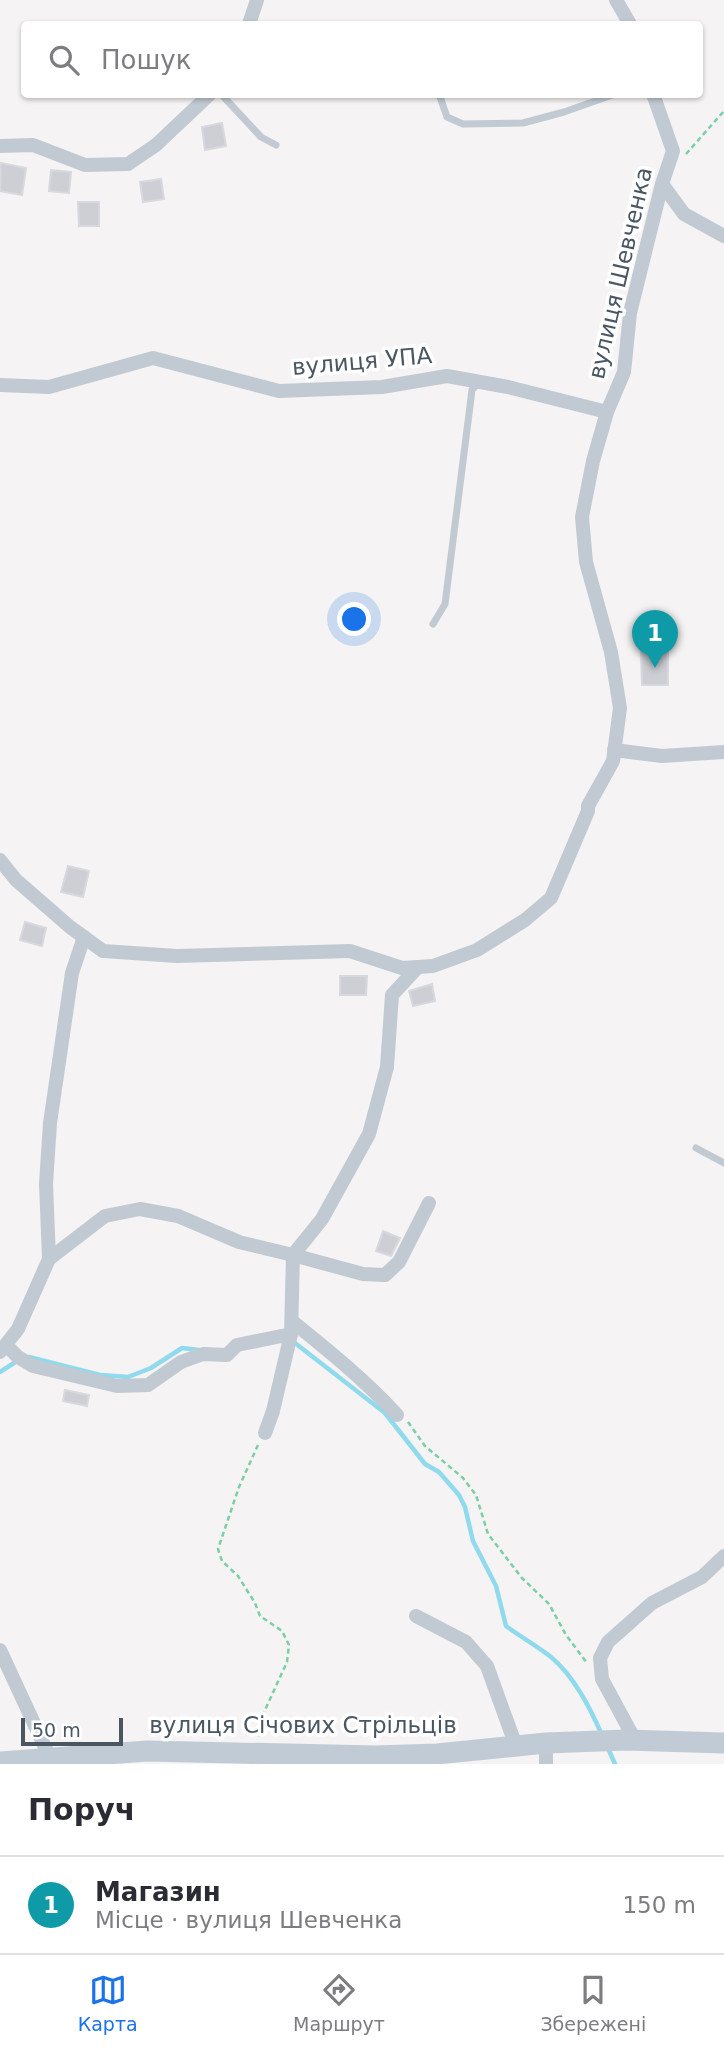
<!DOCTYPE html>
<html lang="uk">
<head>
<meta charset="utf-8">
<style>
	body { margin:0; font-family:"DejaVu Sans",sans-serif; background:#f7f7f7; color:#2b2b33 }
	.scale { position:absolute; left:21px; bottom:18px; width:102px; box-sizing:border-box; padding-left:7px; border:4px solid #4a5661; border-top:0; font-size:19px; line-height:24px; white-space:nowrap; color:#4a5661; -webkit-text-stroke:5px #fff; paint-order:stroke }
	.you { position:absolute; left:355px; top:620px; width:24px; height:24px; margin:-18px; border:5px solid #fff; border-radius:50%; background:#1a73e8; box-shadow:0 0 0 10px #1a73e833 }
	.badge { display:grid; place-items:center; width:46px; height:46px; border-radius:50%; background:#1a73e8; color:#fff; font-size:23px; font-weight:700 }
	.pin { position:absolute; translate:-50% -58px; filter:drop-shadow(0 2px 4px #0008) }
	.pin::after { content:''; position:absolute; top:37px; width:24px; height:21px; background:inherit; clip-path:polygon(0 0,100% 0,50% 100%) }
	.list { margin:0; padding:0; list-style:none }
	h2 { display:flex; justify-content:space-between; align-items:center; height:91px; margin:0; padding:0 28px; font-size:30px }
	h2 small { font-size:23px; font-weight:400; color:#7c7c81 }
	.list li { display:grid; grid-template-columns:46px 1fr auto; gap:21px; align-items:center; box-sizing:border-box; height:98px; padding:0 28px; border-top:2px solid #e1e1e2 }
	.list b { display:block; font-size:26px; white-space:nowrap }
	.list p { margin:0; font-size:23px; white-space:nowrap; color:#7c7c81 }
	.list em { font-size:23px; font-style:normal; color:#7c7c81 }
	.icon { flex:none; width:38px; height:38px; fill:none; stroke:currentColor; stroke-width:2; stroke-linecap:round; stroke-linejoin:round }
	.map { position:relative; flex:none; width:724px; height:1764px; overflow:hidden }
	.search { position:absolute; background:#fff; box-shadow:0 2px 5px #0004; left:21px; right:21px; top:21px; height:77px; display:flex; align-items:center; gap:18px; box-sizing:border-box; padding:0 24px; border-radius:7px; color:#7c7c81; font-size:26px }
	.sheet { height:189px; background:#fff }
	nav { display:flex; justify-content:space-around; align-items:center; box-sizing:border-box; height:98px; border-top:2px solid #e1e1e2; background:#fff; font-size:19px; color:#7c7c81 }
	nav a { display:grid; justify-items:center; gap:4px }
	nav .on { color:#1a73e8 }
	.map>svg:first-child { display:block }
</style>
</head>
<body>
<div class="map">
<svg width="724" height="1764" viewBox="0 0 724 1764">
	<rect width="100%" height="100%" fill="#f5f3f3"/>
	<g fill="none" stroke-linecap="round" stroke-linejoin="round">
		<g stroke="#90daee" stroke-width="4.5">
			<path d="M295,1343L385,1413L425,1464L439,1472L459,1495L465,1507L473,1541L496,1586L506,1626C521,1637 537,1646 551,1657C574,1676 590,1708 602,1735"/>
			<polyline points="29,1357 100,1375 128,1377 151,1368 182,1348 199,1350"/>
			<polyline points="0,1372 14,1363"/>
			<polyline points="607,1746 615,1764"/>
		</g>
	</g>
	<g fill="#cdcfd5" stroke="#d7d9de" stroke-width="2">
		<polygon points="222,123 226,146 205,150 202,127"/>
		<polygon points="1,163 26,168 22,195 0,191"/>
		<polygon points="51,170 71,172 69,193 49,191"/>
		<polygon points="161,179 164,199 143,202 140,182"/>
		<polygon points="78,202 99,202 99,226 79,226"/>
		<polygon points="641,652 668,652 668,685 642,685"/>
		<polygon points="68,866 89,871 83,897 61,892"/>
		<polygon points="25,922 46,928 42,946 20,940"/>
		<polygon points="340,976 367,976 366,995 340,995"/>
		<polygon points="432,984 435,1001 413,1006 409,991"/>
		<polygon points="383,1231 400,1238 391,1256 376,1251"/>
		<polygon points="65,1390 89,1395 87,1406 63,1401"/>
	</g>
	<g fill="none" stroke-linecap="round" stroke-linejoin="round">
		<g stroke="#7ad0a6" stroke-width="2.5" stroke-dasharray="5 3.5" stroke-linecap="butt">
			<polyline points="686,154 724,111"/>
			<polyline points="408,1422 425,1446 463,1478 476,1495 488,1534 522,1578 549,1604 566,1635 587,1663"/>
			<polyline points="258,1445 239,1487 218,1549 222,1561 238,1576 255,1603 260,1616 282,1631 289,1645 287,1662 265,1710 259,1737"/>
		</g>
		<g stroke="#c1cad2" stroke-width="7">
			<polyline points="221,94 261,137 276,145"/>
			<polyline points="439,94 447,117 463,124 523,123 564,112 615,94"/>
			<polyline points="433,624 445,604 472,390 479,382"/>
			<polyline points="696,1148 724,1163"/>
		</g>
		<g stroke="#c1cad2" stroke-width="14">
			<polyline points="616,0 630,24"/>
			<polyline points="249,24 257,0"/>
			<polyline points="0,146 33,145 85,165 128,164 156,145 210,94"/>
			<polyline points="662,184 684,214 724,236"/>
			<polyline points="0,385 49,387 153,358 279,391 382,387 447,376 508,387 607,412"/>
			<polyline points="614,750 662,756 724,752"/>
			<polyline points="0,860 16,880 70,927 103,951 177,956 350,951 402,968 433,966 477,950 525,920 551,898 588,811 588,806 613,761 620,708 611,652 586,562 582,517 593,461 607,412 624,372 630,313 662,184 673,151 653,94"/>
			<polyline points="49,1259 46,1184 50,1123 72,973 84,937"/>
			<path d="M293,1322C329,1351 366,1381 397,1415"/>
			<polyline points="7,1346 18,1357 33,1366 117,1386 148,1385 181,1362 203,1354 227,1355 237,1345 291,1334 293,1255 363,1274 385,1275 399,1262 429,1203"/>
			<polyline points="0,1352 18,1329 49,1259 105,1216 140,1209 178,1216 239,1242 293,1255 322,1219 369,1134 387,1067 392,995 417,968"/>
			<polyline points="265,1433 273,1411 291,1334"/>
			<polyline points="416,1616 466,1642 487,1666 516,1746"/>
			<polyline points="0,1650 50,1758"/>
			<polyline points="635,1740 602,1679 600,1658 608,1642 652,1603 702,1577 724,1556"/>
			<polyline points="546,1764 546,1743"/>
		</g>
		<polyline stroke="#c1cbd6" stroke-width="21" points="0,1762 147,1751 376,1756 437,1754 546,1743 626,1740 724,1743"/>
	</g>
	<g text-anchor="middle" stroke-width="7" stroke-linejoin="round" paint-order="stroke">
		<g font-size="23" fill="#4a5661" stroke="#fff">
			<text transform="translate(620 273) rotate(-77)" y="8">вулиця Шевченка</text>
			<text transform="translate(362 361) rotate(-5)" y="8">вулиця УПА</text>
			<text x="303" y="1733">вулиця Січових Стрільців</text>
		</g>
	</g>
</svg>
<div class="scale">50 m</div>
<div class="you"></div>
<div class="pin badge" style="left:655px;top:668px;background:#0f9aa8">1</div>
<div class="search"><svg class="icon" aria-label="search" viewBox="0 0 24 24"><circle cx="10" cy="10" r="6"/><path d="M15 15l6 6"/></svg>Пошук</div>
</div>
<section class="sheet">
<h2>Поруч<small></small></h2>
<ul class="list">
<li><span class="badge" style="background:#0f9aa8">1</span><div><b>Магазин</b><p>Місце · вулиця Шевченка</p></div><em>150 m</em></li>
</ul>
</section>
<nav>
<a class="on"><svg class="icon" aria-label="map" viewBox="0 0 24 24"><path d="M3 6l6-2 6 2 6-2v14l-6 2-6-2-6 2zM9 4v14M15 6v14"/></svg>Карта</a>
<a><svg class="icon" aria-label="directions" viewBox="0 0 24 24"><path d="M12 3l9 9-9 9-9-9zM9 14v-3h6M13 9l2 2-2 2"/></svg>Маршрут</a>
<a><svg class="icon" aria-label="saved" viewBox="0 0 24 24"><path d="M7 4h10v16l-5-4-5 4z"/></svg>Збережені</a>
</nav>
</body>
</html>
